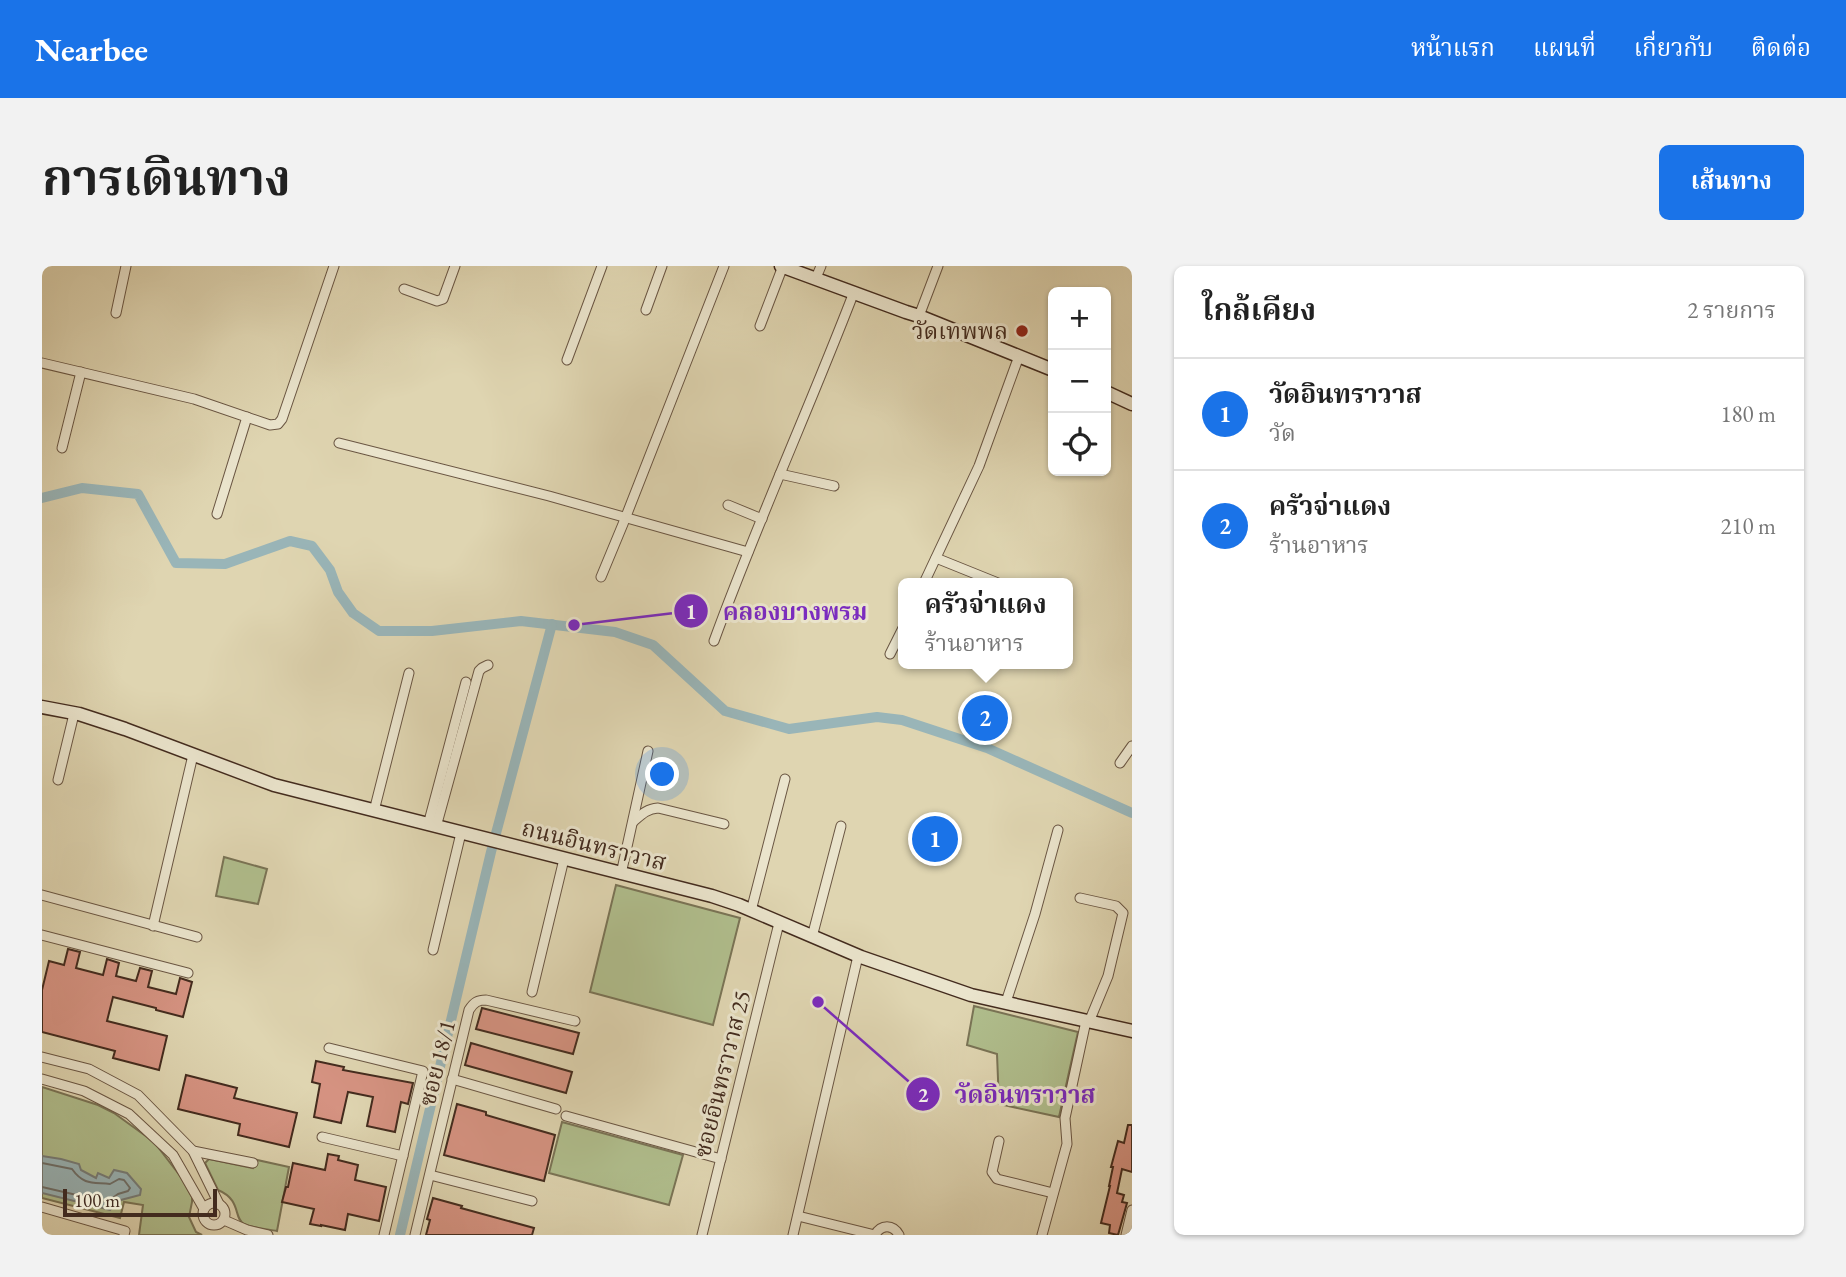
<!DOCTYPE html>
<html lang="th">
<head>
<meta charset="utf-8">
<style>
	body { margin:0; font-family:"EB Garamond","Noto Serif Thai",serif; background:#f2f2f2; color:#222 }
	.controls { position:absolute; right:21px; top:21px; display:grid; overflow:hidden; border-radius:10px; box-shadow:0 2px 5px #0004 }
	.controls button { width:63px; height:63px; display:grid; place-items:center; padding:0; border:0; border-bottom:2px solid #e0e0e0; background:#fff; color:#222; font:35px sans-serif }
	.scale { position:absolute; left:21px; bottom:18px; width:154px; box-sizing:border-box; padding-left:7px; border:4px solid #432b1e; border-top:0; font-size:19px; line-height:24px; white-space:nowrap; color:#432b1e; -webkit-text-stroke:5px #eae4cc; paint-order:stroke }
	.you { position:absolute; left:621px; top:509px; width:24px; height:24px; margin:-18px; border:5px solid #fff; border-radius:50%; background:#1a73e8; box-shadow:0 0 0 10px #1a73e833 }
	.badge { display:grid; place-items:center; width:46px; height:46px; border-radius:50%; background:#1a73e8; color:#fff; font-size:23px; font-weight:700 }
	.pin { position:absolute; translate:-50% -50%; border:4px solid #fff; box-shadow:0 2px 7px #0006 }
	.popup { position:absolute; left:856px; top:312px; width:175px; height:91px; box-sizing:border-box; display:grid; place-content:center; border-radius:10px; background:#fff; filter:drop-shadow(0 2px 5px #0005); font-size:23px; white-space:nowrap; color:#767676 }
	.popup b { font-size:26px; color:#222 }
	.popup::after { content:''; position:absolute; left:50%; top:100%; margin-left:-14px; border:14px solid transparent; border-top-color:#fff }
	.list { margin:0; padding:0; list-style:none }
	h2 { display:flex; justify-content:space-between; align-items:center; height:91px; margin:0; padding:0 28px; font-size:30px }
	h2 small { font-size:23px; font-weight:400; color:#767676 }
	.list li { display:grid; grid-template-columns:46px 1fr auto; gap:21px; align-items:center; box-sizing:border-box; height:112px; padding:0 28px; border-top:2px solid #e0e0e0 }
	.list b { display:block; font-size:26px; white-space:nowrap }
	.list p { margin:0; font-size:23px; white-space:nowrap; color:#767676 }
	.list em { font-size:23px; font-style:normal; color:#767676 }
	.icon { flex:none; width:38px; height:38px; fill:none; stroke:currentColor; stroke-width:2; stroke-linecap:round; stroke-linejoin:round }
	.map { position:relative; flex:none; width:1090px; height:969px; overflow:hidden; border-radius:10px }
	header { display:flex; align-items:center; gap:42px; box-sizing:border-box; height:98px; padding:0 35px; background:#1a73e8; color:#fff }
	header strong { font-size:33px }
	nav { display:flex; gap:38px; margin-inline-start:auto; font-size:24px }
	.intro { display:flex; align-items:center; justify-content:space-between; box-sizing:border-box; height:168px; padding:0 42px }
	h1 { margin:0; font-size:49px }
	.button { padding:18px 32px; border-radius:10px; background:#1a73e8; color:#fff; font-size:24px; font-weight:700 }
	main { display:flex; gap:42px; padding:0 42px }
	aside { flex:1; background:#fff; border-radius:10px; box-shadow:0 2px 5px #0004 }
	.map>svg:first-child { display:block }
</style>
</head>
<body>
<header>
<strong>Nearbee</strong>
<nav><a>หน้าแรก</a><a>แผนที่</a><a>เกี่ยวกับ</a><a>ติดต่อ</a></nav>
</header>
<div class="intro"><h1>การเดินทาง</h1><a class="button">เส้นทาง</a></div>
<main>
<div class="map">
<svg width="1090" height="969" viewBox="0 0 1090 969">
	<rect width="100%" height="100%" fill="#dfd5b1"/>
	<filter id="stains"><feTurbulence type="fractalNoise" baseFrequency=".00286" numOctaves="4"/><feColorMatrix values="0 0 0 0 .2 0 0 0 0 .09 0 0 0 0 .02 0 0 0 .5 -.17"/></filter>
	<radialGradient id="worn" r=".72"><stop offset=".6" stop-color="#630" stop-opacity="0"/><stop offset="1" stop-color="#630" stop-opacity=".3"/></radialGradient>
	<g fill="#b0be8d" stroke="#7a7456" stroke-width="2">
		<polygon points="182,591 225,603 216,638 174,630"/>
		<polygon points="574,619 698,652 671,759 548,726"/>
		<polygon points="932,740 1036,766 1017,851 957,838 955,788 925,779"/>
		<polygon points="0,821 56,839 72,847 112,876 139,911 150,931 150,936 147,951 154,966 160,969 97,969 101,939 82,936 78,952 0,932"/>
		<polygon points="520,856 641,889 627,939 507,907"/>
		<path d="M167,893L211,902L215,894L247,901L235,965C225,963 211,962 202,958C191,952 200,934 176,924L163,897Z"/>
	</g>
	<polygon fill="#99b5b8" stroke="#777e7a" stroke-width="2" points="0,890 19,893 37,898 39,904 54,912 56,907 67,912 72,904 85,907 99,923 98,929 79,934 68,944 0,927"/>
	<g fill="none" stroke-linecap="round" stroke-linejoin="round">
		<path stroke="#6e706b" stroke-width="2" d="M0,897L30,903C42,920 52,916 68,918L77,913L82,914L88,922L86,925L76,928L65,936L0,921"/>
		<g stroke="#99b5b8" stroke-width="10">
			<polyline points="0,232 40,222 96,228 134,297 183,298 248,275 270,280 288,304 296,326 311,347 337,365 390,365 479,355 573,366 611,379 683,445 747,463 835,451 860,454 945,482 1090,547"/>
			<polyline points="358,969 449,586 510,358"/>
		</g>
	</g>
	<g fill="#d69382" stroke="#432b1e" stroke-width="2">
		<polygon points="26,683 38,686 34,702 61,709 65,693 77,697 74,710 94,715 98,702 110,705 106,721 134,728 138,712 150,716 141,751 114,744 114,742 71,731 65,755 125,770 117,804 71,792 73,785 0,766 0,724 7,695 22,699"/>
		<polygon points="440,742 537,767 531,788 434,763"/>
		<polygon points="429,777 530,806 524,827 423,799"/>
		<polygon points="274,795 302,801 301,804 371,817 366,838 359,836 353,866 325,860 331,831 306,826 299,857 272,851 278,818 270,816"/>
		<polygon points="144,809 195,822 192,832 255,847 247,881 196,869 198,858 136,843"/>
		<polygon points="415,838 444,846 444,849 513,869 502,915 402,889"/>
		<polygon points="1086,859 1090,859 1090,906 1080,903 1075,927 1082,929 1080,936 1085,937 1076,969 1067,967 1068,959 1059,957 1068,920 1067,920 1071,901 1069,901 1076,875 1082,877"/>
		<polygon points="286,888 297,890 296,894 316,899 313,914 344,921 337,955 306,948 303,964 279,959 279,960 268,958 272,943 240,936 244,921 246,921 251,897 283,904"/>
		<polygon points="391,932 420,940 419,942 492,962 490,969 384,969 388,954 385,953"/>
	</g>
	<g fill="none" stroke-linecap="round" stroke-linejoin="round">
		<g stroke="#6a5643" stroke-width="11">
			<g id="street">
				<polyline points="774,12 779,0"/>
				<polyline points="362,23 395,35 401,33 413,0"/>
				<polyline points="604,44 620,0"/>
				<polyline points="74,47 84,0"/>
				<polyline points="877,50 896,0"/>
				<polyline points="718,60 741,0"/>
				<polyline points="525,94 560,0"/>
				<polyline points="0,97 152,133 228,159 236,158 240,153 292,0"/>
				<polyline points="297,177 507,230 706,286"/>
				<polyline points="20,182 39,106"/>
				<polyline points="738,208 792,220"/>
				<polyline points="686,239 720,253"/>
				<polyline points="175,248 205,151"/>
				<polyline points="894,292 956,317"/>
				<polyline points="559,311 581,258 682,0"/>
				<polyline points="882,317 937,200 977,90"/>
				<path d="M672,375C715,257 767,143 812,26"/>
				<polyline points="848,388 861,362"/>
				<polyline points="1078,497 1090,480"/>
				<polyline points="16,514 32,448"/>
				<polyline points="332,545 367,407"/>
				<path d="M592,555C600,548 605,543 616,542L682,558"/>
				<polyline points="386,559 424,416"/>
				<polyline points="394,561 437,405 440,402 446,399"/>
				<polyline points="579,608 606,485"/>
				<polyline points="0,629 155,671"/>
				<polyline points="1038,632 1074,640 1081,647 1066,710 1047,756"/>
				<polyline points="709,645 743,513"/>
				<polyline points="111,660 151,489"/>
				<polyline points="0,669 146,707"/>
				<polyline points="770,671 799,560"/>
				<polyline points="391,684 419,567"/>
				<polyline points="490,726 522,593"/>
				<polyline points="964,736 993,648 1016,564"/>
				<polyline points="287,782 381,805 342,969"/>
				<polyline points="0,791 47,803 96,829 151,885 177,938"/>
				<polyline points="0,813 42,825 87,848 131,889 162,943"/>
				<polyline points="410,813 514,843"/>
				<polyline points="524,850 679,893"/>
				<polyline points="280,871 361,890"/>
				<polyline points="957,875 950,906 955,913 1011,927"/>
				<polyline points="151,885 211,897"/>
				<polyline points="388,909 490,935"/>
				<circle cx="172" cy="948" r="11"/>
				<polyline points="0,941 83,965 82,969"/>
				<polyline points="756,950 833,969"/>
				<polyline points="182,954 205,964 226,969"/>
				<path d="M373,969L427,744C432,736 436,734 444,734L533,755"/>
				<polyline points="660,969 737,657"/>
				<polyline points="751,969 816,690"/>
				<path d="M833,969C839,958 851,958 857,969"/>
				<polyline points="1000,969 1025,878 1023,852 1044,755"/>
				<polyline points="1084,969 1090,944"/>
			</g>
		</g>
		<g stroke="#432b1e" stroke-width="15">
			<g id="secondary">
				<polyline points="739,0 864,46 877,50 1011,104"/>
				<polyline points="1064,126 1090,138"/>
				<polyline points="0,441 37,448 83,463 232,519 670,630 697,639 819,691 929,729 1090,765"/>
			</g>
		</g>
		<use href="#street" stroke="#eae4cc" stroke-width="9"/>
		<use href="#secondary" stroke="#eae4cc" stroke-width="12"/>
	</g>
	<circle fill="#8f2418" stroke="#eae4cc" stroke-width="2.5" cx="980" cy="65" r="7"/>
	<g text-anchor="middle" stroke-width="6" stroke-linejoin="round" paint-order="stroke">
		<g font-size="23" fill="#432b1e" stroke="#eae4cc" text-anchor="end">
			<text x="966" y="73">วัดเทพพล</text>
		</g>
		<g font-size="23" fill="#432b1e" stroke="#eae4cc">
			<text transform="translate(552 579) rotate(14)" y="8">ถนนอินทราวาส</text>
			<text transform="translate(395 797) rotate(-76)" y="8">ซอย 18/1</text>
			<text transform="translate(680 808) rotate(-76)" y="8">ซอยอินทราวาส 25</text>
		</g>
	</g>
	<path fill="none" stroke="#7b2cbf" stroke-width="2.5" d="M532 359L649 345M776 736L881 828"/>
	<g fill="#7b2cbf" stroke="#eae4cc" stroke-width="2.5">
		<circle cx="532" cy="359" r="7"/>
		<circle cx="776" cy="736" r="7"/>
		<circle cx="649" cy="345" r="18"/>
		<circle cx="881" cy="828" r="18"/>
	</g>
	<g font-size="21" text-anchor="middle" font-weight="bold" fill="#fff">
		<text x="649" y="353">1</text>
		<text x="881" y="836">2</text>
	</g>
	<g font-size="24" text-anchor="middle" font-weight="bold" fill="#7b2cbf" stroke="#eae4cc" stroke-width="6" stroke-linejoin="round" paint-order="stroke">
		<text x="753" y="354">คลองบางพรม</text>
		<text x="983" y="837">วัดอินทราวาส</text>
	</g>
	<rect width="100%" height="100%" filter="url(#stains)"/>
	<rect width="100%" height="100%" fill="url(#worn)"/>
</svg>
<div class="controls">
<button>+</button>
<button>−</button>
<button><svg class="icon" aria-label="locate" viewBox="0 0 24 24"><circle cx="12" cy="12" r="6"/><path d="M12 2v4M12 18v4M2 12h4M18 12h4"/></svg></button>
</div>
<div class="scale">100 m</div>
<div class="you"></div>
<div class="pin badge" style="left:893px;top:573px">1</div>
<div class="pin badge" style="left:943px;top:452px">2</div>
<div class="popup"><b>ครัวจ่าแดง</b>ร้านอาหาร</div>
</div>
<aside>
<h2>ใกล้เคียง<small>2 รายการ</small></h2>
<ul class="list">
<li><span class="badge">1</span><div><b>วัดอินทราวาส</b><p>วัด</p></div><em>180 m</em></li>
<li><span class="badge">2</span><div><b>ครัวจ่าแดง</b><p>ร้านอาหาร</p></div><em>210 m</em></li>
</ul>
</aside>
</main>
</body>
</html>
